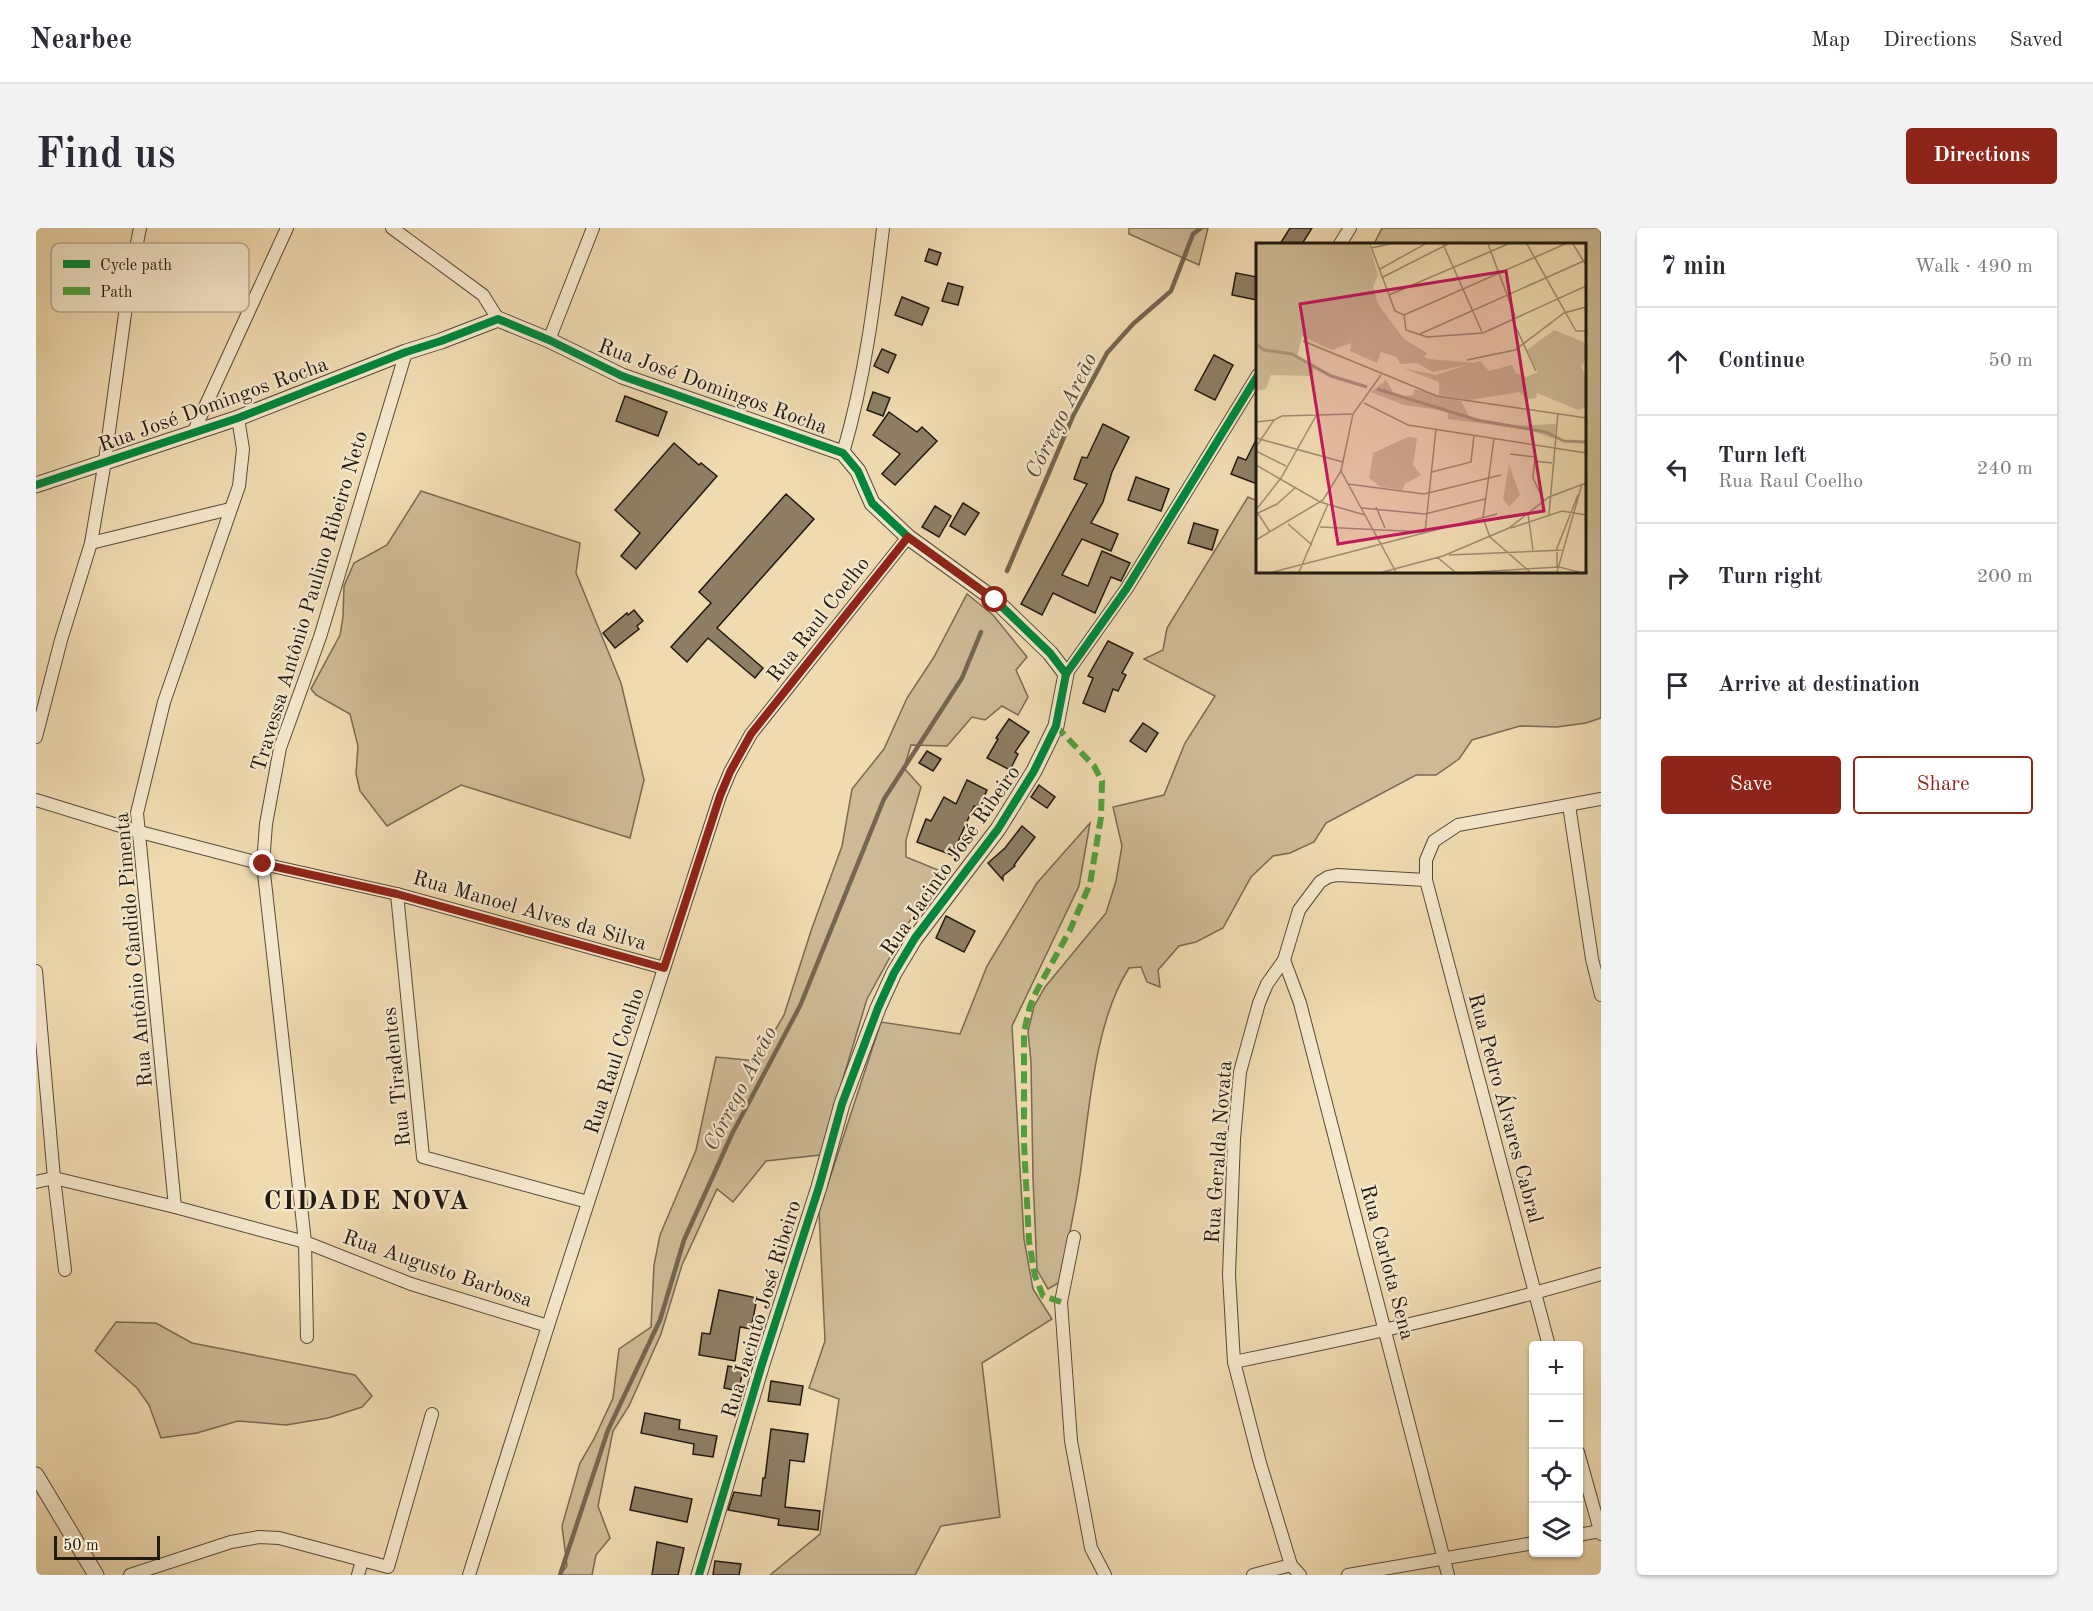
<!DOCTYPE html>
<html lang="en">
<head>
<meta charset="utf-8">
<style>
	body { margin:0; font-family:"Old Standard TT",serif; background:#f2f2f3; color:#2b2b33 }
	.controls { position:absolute; right:18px; bottom:18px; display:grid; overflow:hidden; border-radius:6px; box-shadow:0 2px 4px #0004 }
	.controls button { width:54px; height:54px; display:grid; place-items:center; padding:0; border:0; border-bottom:2px solid #e1e1e2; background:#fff; color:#2b2b33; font:30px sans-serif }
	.scale { position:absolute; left:18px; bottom:15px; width:106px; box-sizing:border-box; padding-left:6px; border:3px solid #22190f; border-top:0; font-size:16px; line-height:21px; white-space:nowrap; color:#22190f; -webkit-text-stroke:4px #f5e8cc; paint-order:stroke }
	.stop { position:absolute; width:18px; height:18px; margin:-14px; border:4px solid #8f2418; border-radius:50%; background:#fff }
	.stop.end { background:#8f2418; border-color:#fff; box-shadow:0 2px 6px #0008 }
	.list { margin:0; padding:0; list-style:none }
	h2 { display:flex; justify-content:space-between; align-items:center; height:78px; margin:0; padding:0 24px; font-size:26px }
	h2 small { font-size:20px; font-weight:400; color:#7c7c81 }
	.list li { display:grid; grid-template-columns:39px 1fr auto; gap:18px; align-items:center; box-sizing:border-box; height:108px; padding:0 24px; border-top:2px solid #e1e1e2 }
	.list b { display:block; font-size:22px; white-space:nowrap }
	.list p { margin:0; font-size:20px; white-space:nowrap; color:#7c7c81 }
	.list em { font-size:20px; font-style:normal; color:#7c7c81 }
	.actions { display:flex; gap:12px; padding:18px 24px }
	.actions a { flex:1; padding:14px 0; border:2px solid #8f2418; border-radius:6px; text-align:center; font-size:21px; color:#8f2418 }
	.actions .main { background:#8f2418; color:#fff }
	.icon { flex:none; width:33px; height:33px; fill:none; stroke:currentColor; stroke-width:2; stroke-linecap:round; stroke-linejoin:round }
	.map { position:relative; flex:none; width:1565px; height:1347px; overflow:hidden; border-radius:6px }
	header { display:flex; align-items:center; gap:36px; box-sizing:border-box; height:84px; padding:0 30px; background:#fff; border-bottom:2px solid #e1e1e2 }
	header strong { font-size:28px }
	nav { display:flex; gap:33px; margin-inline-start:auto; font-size:21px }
	.intro { display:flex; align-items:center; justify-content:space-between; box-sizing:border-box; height:144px; padding:0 36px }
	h1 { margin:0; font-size:42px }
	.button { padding:15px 27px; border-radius:6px; background:#8f2418; color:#fff; font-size:21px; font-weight:700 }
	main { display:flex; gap:36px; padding:0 36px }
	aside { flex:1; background:#fff; border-radius:6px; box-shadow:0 2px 4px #0004 }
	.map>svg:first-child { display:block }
</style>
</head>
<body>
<header>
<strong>Nearbee</strong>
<nav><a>Map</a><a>Directions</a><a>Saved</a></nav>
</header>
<div class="intro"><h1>Find us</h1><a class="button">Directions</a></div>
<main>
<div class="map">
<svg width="1565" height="1347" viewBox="0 0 1565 1347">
	<rect width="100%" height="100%" fill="#f0dbb1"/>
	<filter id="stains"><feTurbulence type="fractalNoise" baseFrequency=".00333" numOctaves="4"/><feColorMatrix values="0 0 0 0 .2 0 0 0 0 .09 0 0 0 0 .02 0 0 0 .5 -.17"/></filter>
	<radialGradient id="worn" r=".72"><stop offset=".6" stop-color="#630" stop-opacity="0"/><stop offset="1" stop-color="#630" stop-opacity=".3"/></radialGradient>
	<g fill="#cdba95" stroke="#786a52" stroke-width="1.5">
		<polygon points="1093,0 1172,0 1163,37 1093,6"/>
		<path d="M1346,0H1565V490L1550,495L1521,499L1484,498L1436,512L1423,531L1400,547H1380L1290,595L1278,614L1254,625L1237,628L1215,649L1187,700L1160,714L1143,718L1122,742L1124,759L1111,754L1105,739L1093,740C1057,796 1053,889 1043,954C1038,988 1030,1021 1024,1054L1012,1061L1001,1042L997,950L995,834L992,804L998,778L1009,759L1070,685L1080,653L1086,618L1077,579L1128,567L1149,515L1179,468L1108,431L1127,422L1131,400L1212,269L1221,273L1222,344H1548V16H1338Z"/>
		<polygon points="385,263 544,315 540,345 585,455 608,552 594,610 425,557 351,598 324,563 320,546 322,518 314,486 280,467 275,461 304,407 307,389 308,358 318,335 351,317"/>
		<polygon points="931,366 957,387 991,429 980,442 992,469 982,487 966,478 949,492 936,489 911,518 875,517 868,540 885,559 870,612 870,629 907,644 887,669 831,771 784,927 730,933 697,974 681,961 646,1037 625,1106 593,1178 577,1203 562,1278 574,1310 560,1327 556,1347 524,1347 531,1338 526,1298 544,1235 558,1211 577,1170 583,1121 615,1099 618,1037 624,1007 660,922 680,829 721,833 748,787 776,700 806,618 816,561 848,521 871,470 898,429"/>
		<polygon points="1054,595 1043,658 976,798 988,1011 997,1061 1016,1091 946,1135 964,1289 905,1298 879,1347 734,1347 784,1306 803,1171 773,1160 789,1113 783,983 845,794 924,806 951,738 1001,655"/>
		<polygon points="80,1094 120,1095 156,1115 319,1147 336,1168 326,1179 292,1190 250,1197 202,1193 161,1205 125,1210 113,1177 101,1160 59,1123"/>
	</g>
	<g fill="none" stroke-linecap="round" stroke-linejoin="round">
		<g stroke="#74664f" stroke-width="4.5">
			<polyline points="971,343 1037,188 1071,125 1097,96 1135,63 1157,6 1165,0"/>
			<polyline points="524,1347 572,1202 624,1092 648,1012 696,906 764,778 848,571 926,450 945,404"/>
		</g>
	</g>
	<g fill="#8d7e63" stroke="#22190f" stroke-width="1.5">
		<polygon points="1254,0 1276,0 1266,16 1244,16"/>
		<polygon points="893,21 905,25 901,37 889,33"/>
		<polygon points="1200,45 1221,49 1221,72 1196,67"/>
		<polygon points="912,55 927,59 922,77 906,73"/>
		<polygon points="866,69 893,80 886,97 859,87"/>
		<polygon points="846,121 860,127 852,145 838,138"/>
		<polygon points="1178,127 1197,137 1179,172 1159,162"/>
		<polygon points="837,164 854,170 847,188 831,182"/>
		<polygon points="589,168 631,184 622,208 580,193"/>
		<polygon points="853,184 881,204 886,199 901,213 859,257 846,246 864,226 837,207"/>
		<polygon points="1067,196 1093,209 1076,244 1067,274 1055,295 1082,306 1075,323 1046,311 1026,347 1052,358 1066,323 1094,335 1085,353 1075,349 1059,385 1017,365 1006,387 985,376 1051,256 1038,251 1046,229 1051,230"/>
		<polygon points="1221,210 1221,256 1195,246 1202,229 1210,232"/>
		<polygon points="638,215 663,237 665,235 681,248 600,341 585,328 604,305 579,282"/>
		<polygon points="1100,249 1133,261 1125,283 1092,272"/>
		<polygon points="750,266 778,291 681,400 727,440 719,450 672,410 651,434 635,419 675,375 663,364"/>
		<polygon points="927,275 943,285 929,307 914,298"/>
		<polygon points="899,278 915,288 903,309 886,299"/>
		<polygon points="1158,295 1182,302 1176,322 1152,315"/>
		<polygon points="598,382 607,393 601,398 603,401 579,420 567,405 591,385 592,387"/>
		<polygon points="1072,413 1097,425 1086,445 1090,447 1082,463 1077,461 1069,484 1047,475 1057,450 1052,448"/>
		<polygon points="973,491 993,504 979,524 982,526 974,542 951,530 962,511 960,510"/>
		<polygon points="1107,495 1122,505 1110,524 1094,513"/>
		<polygon points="891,523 905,531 897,543 883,535"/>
		<polygon points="931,552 951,562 943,580 938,578 916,627 881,614 890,591 895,593 908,569 920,576"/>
		<polygon points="1003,557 1019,569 1011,580 995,569"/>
		<polygon points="986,598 999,609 978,637 979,638 967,648 967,652 952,635 969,620"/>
		<polygon points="910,688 939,703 928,724 900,710"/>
		<polygon points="683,1062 721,1070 715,1101 704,1099 699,1133 663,1127 666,1105 674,1106"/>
		<polygon points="692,1138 707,1141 703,1163 688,1160"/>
		<polygon points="735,1153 767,1158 764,1177 732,1173"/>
		<polygon points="609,1185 644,1192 643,1201 681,1208 677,1229 657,1226 658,1216 605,1205"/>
		<polygon points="735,1201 772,1206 768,1234 754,1232 749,1279 784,1283 782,1302 742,1297 743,1291 692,1282 698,1264 725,1268 727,1250 729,1250"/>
		<polygon points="599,1259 656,1271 651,1294 594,1282"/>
		<polygon points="621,1314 648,1320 642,1347 616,1347"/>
		<polygon points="679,1333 705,1336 703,1347 677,1347"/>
	</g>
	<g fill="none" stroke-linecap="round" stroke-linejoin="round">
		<g stroke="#564a38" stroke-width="14">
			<g id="minor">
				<polyline points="356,0 447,67 462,91"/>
				<polyline points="1304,16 1314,0"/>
				<polyline points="513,112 557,0"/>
				<polyline points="157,205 251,0"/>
				<path d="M807,225C829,149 838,78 847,0"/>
				<polyline points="55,315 194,281"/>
				<polyline points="1030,446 1091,360 1222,147"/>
				<polyline points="0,509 25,412 55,315 69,233 94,49 104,0"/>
				<polyline points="0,572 104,604 227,636 361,666 628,740"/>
				<polyline points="1533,577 1556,731 1565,767"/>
				<polyline points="1390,652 1513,1118"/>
				<polyline points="361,666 387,929 552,974"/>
				<polyline points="1248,732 1264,775 1412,1347"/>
				<polyline points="0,743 18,950 29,1042"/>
				<polyline points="0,954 18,950 139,979 269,1014 375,1056 512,1098"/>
				<polyline points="139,979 101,585 128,474 203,258 207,221 202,190"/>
				<polyline points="1038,1009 1025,1074 1035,1213 1055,1320 1069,1347"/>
				<polyline points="271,1109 269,1014 227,636 230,596 244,520 284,409 370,124"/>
				<path d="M1198,1134C1321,1109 1444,1082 1565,1046"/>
				<polyline points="1542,1224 1565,1306"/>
				<polyline points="1542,1307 1565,1303"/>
				<polyline points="94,1347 195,1314 223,1309 243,1310 352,1339 396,1186"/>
				<polyline points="322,1347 326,1333"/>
				<polyline points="433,1347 512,1098 684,568 694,544 715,506 872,309"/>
				<polyline points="1217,1347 1255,1337"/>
				<polyline points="1264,1347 1255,1337 1224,1235 1198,1134 1193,1047 1198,911 1204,844 1223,775 1231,756 1248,732 1263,682 1284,654 1292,649 1301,647 1390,652 1390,632 1398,613 1422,597 1565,571"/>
				<polyline points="1312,1347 1498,1315"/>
			</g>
		</g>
		<g stroke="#564a38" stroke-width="17">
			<g id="tertiary">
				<polyline points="0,257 202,190 370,124 405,113 462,91 513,112 586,148 807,225 822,243 836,275 872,309 959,372 1014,425 1030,446 1020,498 998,543 962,601 879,710 858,745 842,780 806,876 783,959 726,1136 663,1347"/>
				<polyline points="0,1247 60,1347"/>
			</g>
		</g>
		<use href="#minor" stroke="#f5e8cc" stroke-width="12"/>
		<use href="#tertiary" stroke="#f5e8cc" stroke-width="15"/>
		<polyline stroke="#50a13f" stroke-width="6" stroke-dasharray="12 6" stroke-linecap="butt" points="1020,498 1058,538 1066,553 1065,589 1054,656 1034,702 1000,764 994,778 988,804 988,915 993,1013 999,1048 1007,1068 1025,1074"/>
		<g stroke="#f5e8cc" stroke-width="11">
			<g id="cycleway">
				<polyline points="0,257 202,190 370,124 405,113 462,91 513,112 586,148 807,225 822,243 836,275 872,309 959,372 1014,425 1030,446"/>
				<polyline points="663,1347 726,1136 783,959 806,876 842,780 858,745 879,710 962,601 998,543 1020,498 1030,446 1091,360 1222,147"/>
			</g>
		</g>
		<use href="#cycleway" stroke="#00873e" stroke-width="8"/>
	</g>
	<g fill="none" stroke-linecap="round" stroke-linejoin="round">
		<polyline stroke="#8f2418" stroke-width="8" points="227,636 361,666 628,740 684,568 694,544 715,506 872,309 959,372"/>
	</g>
	<g text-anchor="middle" stroke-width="4.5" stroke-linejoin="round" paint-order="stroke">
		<g font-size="21" fill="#22190f" stroke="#f5e8cc">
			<text transform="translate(677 158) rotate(20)" y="7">Rua José Domingos Rocha</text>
			<text transform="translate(177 176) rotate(-20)" y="7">Rua José Domingos Rocha</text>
			<text transform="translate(273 373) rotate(-73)" y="7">Travessa Antônio Paulino Ribeiro Neto</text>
			<text transform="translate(782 391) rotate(-52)" y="7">Rua Raul Coelho</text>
			<text transform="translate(914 632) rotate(-55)" y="7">Rua Jacinto José Ribeiro</text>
			<text transform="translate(494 682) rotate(16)" y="7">Rua Manoel Alves da Silva</text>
			<text transform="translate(97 722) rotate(-95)" y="7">Rua Antônio Cândido Pimenta</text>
			<text transform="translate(578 833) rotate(-72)" y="7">Rua Raul Coelho</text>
			<text transform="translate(360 849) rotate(-96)" y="7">Rua Tiradentes</text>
			<text transform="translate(1470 880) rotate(75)" y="7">Rua Pedro Álvares Cabral</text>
			<text transform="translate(1182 924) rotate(-86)" y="7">Rua Geralda Novata</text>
			<text transform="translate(1352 1034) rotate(75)" y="7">Rua Carlota Sena</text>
			<text transform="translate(402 1040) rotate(19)" y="7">Rua Augusto Barbosa</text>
			<text transform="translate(725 1081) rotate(-73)" y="7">Rua Jacinto José Ribeiro</text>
		</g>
		<g font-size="22" font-style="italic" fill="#584c3a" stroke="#f5e8cc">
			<text transform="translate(1024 187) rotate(-64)" y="8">Córrego Areão</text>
			<text transform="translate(703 860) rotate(-63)" y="8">Córrego Areão</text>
		</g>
		<g font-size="27" font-weight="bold" letter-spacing="1.5" fill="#22190f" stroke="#f5e8cc">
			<text x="331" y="981">CIDADE NOVA</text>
		</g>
	</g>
	<g transform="translate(1220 15)">
		<rect width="330" height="330" fill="#f0dbb1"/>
		<path d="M0,1H113L122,32L117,44L122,61L148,96L171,110L168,114L172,116L220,120L177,129L161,120L144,121L141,114L125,109L121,120L94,108L95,100L76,107L46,93L41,114L59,122L56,133L15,132L10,146L0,148ZM298,87L330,100V117L325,123L330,134V164L322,167L281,150L280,155L271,156L263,149L214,157L183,152V139L147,125L180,132L224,118L233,128L256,122L259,130L270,134L282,129L271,107ZM130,137L140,154L157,152L158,146L205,158L213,173L225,177L252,183L300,181L298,196L274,187L192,176V170L184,167L148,162L115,149ZM152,194L161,195L157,222L165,232L149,241L146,247L125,244L113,235L117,210ZM253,221L264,252L253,264L247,256Z" fill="#cdba95"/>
		<path fill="none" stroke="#aa997a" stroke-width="3" d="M0,101L8,107L36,111L75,133L111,144M121,146L221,177L290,189L308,198L330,199"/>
		<path fill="none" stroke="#9e8d70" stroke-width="1.5" d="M114,1L139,68L148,72L150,87L171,94L227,90L330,43M187,1L226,89M232,1L259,73M271,1L320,88H330M317,1L330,22M115,5L134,1M124,26L169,1M127,34L192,1M133,52L252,1M148,72L309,1M256,76L280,128M164,91L330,17M47,98L181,153L330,175M211,117L259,107L308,70L330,64M125,132L97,171L85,228L140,329M108,160L152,182L330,210M0,179L18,177M0,195L87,219M238,196L227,275L234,294L274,329M0,204L18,177L26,173L96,171M0,208L30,223M254,211L279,214L277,235L288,258M278,218L296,220M0,222L64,259L109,272M176,229L215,219L218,192M92,241L168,251L245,232M120,264L129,285M106,265L169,271L229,256M0,267L25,235L61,171M1,269L14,289M0,271L21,261L40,244M272,271L277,307M293,272L302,170M32,281L56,302M64,284L169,289L180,186M255,285L306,268L330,272M0,297L67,257L85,228M193,312L308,307M181,314L199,329M301,325V305L322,252M17,329L241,271M43,329L72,261M127,329L187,313L253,285L293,254L330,240M219,329L303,324L323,329M301,329L326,241"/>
		<path fill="#c2185b" fill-opacity="0.15" stroke="#c2185b" stroke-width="3" d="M250,28L288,268L82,301L44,61Z"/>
		<rect width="330" height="330" fill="none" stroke="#22190f" stroke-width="3"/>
	</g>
	<rect x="15" y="15" width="198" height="69" rx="9" fill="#f5e8cc" stroke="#b6aa93" stroke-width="1.5"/>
	<rect x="27" y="32" width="27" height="8" fill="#00873e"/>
	<rect x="27" y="59" width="27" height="8" fill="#50a13f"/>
	<g font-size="16" fill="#22190f">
		<text x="64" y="42">Cycle path</text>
		<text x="64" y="69">Path</text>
	</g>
	<rect width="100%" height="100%" filter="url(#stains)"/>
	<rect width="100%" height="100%" fill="url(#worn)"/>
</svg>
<div class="controls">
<button>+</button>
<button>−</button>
<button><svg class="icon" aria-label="locate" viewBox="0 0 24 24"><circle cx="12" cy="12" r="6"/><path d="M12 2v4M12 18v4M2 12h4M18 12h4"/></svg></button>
<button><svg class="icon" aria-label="layers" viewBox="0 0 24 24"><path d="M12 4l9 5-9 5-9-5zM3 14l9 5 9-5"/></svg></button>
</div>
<div class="scale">50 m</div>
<div class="stop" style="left:959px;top:372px"></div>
<div class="stop end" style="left:227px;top:636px"></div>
</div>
<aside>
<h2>7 min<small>Walk · 490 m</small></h2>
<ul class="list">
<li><svg class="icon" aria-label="ahead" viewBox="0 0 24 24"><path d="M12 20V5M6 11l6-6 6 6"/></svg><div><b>Continue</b></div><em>50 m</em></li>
<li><svg class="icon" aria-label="left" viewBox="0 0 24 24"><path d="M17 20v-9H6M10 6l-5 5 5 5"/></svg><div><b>Turn left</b><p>Rua Raul Coelho</p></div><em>240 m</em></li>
<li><svg class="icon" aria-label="right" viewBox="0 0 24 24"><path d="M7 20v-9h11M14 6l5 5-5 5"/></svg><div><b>Turn right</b></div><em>200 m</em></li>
<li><svg class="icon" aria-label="arrive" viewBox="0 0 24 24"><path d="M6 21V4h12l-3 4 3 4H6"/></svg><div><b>Arrive at destination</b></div></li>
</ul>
<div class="actions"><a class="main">Save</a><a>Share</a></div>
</aside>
</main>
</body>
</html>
